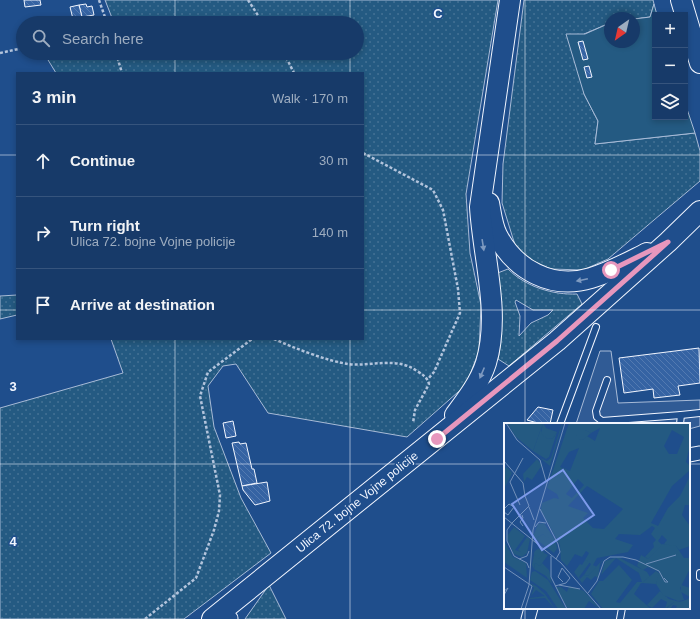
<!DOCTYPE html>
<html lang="en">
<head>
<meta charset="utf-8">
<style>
	body { margin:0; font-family:Arial,sans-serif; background:#244571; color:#f1f3f6 }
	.controls { position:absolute; right:12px; top:12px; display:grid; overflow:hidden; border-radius:0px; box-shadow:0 2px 6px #0003 }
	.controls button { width:36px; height:36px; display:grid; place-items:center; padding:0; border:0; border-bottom:1px solid #36547d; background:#173a69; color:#f1f3f6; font:20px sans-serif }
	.compass { position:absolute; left:604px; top:12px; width:36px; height:36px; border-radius:50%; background:#173a69; box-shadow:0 2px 6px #0003; rotate:214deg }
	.stop { position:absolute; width:12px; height:12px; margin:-9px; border:3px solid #e797bd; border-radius:50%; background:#fff }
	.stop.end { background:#e797bd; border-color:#fff; box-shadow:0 1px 4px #0008 }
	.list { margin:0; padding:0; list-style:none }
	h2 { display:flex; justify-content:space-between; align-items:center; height:52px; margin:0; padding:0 16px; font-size:17px }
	h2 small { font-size:13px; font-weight:400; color:#9eadc0 }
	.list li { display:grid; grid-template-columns:26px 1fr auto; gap:12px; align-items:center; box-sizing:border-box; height:72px; padding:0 16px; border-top:1px solid #36547d }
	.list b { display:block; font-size:15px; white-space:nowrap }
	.list p { margin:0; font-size:13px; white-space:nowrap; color:#9eadc0 }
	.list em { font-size:13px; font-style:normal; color:#9eadc0 }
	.icon { flex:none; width:22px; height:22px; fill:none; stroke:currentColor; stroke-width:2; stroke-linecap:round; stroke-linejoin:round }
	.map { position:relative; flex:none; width:700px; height:619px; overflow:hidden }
	.search { position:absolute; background:#173a69; box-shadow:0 2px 6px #0003; left:16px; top:16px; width:348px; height:44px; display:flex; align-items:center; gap:10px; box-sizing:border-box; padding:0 14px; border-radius:22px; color:#9eadc0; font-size:15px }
	.panel { position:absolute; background:#173a69; box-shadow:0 2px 6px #0003; left:16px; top:72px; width:348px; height:268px; border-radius:0px }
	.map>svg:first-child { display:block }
</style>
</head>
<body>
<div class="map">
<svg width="700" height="619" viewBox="0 0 700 619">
	<defs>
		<pattern id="grass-dots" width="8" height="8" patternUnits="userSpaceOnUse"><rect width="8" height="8" fill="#245a82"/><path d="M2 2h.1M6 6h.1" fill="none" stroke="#447295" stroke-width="1.8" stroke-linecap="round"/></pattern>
		<pattern id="building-back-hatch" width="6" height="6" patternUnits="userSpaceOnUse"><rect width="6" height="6" fill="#3563a3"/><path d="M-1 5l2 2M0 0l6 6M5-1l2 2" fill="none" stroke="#537ab1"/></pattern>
	</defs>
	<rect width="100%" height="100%" fill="#1f4e8c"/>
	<g fill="url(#grass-dots)" stroke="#a8bbd7" fill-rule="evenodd">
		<polygon points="105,0 498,0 466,194 470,253 481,305 479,351 466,385 407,437 268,413 236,364 223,366 208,386 214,427 241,498 271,553 184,619 0,619 0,408 123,373 111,339 363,339 363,73 56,73 45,55 45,53 357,53 357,23 114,23"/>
		<polygon points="524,0 653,0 654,4 650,17 634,19 610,18 610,23 584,34 584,94 598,121 595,144 695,133 700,151 700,181 608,259 583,270 551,269 529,259 515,245 502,203 503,164"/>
		<path d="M508,269C526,287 553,295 577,294L582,304L509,366L498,359C505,330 499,302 495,274ZM516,300L533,310H553L548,315L531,323L519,336L520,316L515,302Z"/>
		<polygon points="17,295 17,315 0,319 0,296"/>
		<polygon points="269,585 286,619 245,619"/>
	</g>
	<polygon fill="#245a82" stroke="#a8bbd7" points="654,4 657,15 655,15 655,117 685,117 685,103 695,133 595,144 598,121 584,94 566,34 585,34 610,23 610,42 634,42 634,19 650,17"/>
	<polygon fill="#305b95" stroke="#a8bbd7" points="600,351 611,351 618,403 700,400 700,426 689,429 689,424 576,424"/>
	<g fill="url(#building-back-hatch)" stroke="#f2f6ff">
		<polygon points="24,0 40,0 41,5 25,7"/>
		<polygon points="86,4 87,7 92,6 94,15 82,17 79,5"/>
		<polygon points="79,5 82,17 73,19 70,7"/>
		<polygon points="583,41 588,59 583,60 578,42"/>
		<polygon points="589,66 592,77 587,78 584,67"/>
		<polygon points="699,348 700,383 678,386 680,395 654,398 653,389 624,393 619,358"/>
		<polygon points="538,407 553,410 550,424 541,424 527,420"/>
		<polygon points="233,421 236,436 226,438 223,423"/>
		<polygon points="239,442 240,444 246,443 252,469 254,469 257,483 242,486 232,443"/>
		<polygon points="267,482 270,501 255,505 243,490 242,486"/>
	</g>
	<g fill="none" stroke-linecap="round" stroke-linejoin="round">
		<g stroke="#f2f6ff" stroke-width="8">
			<g id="service">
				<polyline points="607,380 596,411 597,417 602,421 681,415"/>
				<polyline points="560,424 596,327"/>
				<polyline points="680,424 681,415 700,413"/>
				<polyline points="700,573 700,577"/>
				<polyline points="620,619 622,608"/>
			</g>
		</g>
		<g stroke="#f2f6ff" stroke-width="15">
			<g id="minor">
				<polyline points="689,455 700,453"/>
				<polyline points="230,619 231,618"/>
				<polyline points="528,619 531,608"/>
			</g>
		</g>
		<g stroke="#f2f6ff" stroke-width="22">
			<g id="primary">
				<polyline points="681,0 700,63"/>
				<path d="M489,203C491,213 492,225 497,235C515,270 552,290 591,278C611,272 629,262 647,253"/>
				<path d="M455,415C467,399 480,382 486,363C501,313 483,258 480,207L510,0"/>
				<polyline points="212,619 557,341 668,242 700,211"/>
			</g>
		</g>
		<g stroke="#b3c4dc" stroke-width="2.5" stroke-dasharray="3 2" stroke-linecap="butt">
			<polyline points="99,0 107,23"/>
			<polyline points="248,0 263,23"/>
			<polyline points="0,53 23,48"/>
			<polyline points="116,53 122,73"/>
			<polyline points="284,53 294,73"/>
			<polyline points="363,153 433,190 443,210 458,289 460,313 434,372 428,379"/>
			<path d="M274,339C294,348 327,361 348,364C371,367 396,356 417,371C423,375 427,377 429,384L415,410L413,423"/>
			<polyline points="145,619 196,578 214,530 219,511 220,495 200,396 208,372 252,339"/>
		</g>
		<use href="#service" stroke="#1f4e8c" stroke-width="6"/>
		<use href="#minor" stroke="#1f4e8c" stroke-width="13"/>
		<use href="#primary" stroke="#1f4e8c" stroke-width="20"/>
	</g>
	<defs><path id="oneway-solid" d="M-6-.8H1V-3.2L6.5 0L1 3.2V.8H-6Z"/></defs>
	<g fill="#7e9ac0">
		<use href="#oneway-solid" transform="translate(483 245) rotate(81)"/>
		<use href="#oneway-solid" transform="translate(582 280) rotate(168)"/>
		<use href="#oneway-solid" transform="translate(482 373) rotate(113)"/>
	</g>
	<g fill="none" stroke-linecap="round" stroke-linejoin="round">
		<polyline stroke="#e797bd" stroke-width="5" points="437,439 557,341 668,242 611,270"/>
	</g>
	<path fill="none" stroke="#f2f6ff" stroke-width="1" stroke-opacity="0.55" d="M175,0V23M350,0V23M525,0V424M175,53V73M350,53V73M0,155H17M363,155H700M0,310H17M363,310H700M175,339V619M350,339V619M0,464H505M689,464H700M525,608V619"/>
	<g text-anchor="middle" stroke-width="3" stroke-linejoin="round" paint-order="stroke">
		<g font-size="12" fill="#f2f6ff" stroke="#1f4e8c">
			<text transform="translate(357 502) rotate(-39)" y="4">Ulica 72. bojne Vojne policije</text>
		</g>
	</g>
	<g transform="translate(504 423)">
		<rect width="186" height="186" fill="#1f4e8c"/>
		<path d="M39,0L37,8L44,16L49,15L53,9L45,34L42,36L29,28ZM58,0H59L46,43L36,35L43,38L47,35ZM65,0H185L186,22L182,39L186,43V51L185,48L168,63L147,100L154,103L164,85L176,73L186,53V82H181L178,92L186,103V123L175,127L172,123L167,124L160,121L163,117L158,112L154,118L158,122L144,136L141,134L150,124L149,120L152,117L147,111L151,105L148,103L136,112L115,111L111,116L129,122L124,129L93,135L89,142L93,144L84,153L80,152L87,141L81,137L85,130L82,128L78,134L71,131L63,143L57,137L56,122L37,87L38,80L50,75L55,76L53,71L43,65ZM96,5L91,18L83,13L79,17L75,14L81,7L87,10ZM168,7L180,14L173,31H165L160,23ZM75,25L66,48L56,44L65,29ZM74,56L80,62L68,75L62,71ZM83,63L119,86L100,106L89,105L79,95L84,90L64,83ZM33,36L38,42L28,57L23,54L20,59L19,51ZM3,44L8,50L0,66V47ZM40,100L51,117L53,125L50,130L42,124L45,118L39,111L32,116L29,114L34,101ZM10,104L21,113L11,127L17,129L14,127L23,114L26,116L23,130L18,134L10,131L4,118L3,113ZM0,118L9,134L22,140L23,155L0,139ZM30 131a5 5 0 1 1 10 0a5 5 0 1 1-10 0ZM114,134L143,149L146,154L139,159L143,160H137L130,171L147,186H99L87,171L95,158H99L115,142L128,157L112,179L116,180L133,159H138L135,150L112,135L97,152L101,138ZM31,140L36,143L38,140L45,147L48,161L42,153L30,146ZM31,148L44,157L62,186H54L42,168L26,157L28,149ZM26,160L32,163L41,171L51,186L41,175L26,176L24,185L26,175L41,173L32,167L27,173L30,165ZM65,163L80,168L96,186L85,178L80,186H64L52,164H57L63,169ZM186,178V186H171L173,183L169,182L166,186H162L170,179Z" fill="#245a82" fill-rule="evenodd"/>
		<path d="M3,0H39L29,28L12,14ZM39,0L42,5L53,9L49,15L44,16L37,11ZM40,130L44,132L36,143L31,140L30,146L28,142L30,132L35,136ZM101,134L96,141L94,155L91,153L87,157L83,154L78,160L70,149L76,141L78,142L81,137L86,139L75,154L76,156L80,152L84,153ZM152,148L156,151L152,161L138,160ZM177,162L186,165V178L185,180L170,179L161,186L163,179L157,176L148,185L143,182L156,168L165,176L176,179L184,176L186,174L177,169Z" fill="#245a82"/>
		<path d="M158,121L172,123L180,135H186V146L176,165L180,177L174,178L159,172L152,161L155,149L144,144L139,147L133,143L137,132L144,136Z" fill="#245a82"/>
		<path d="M75,7H81L87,10L79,17L75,16L72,12ZM39,111L47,117L42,124L32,116Z" fill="#245a82"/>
		<path fill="none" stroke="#7391ba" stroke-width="1" d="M2,0L13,17L36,37L42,58M0,38L19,60L21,73L25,83L8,100M16,82L6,59L19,35M25,84L30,97M0,86L5,81L10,84L4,92L0,89M36,86L54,121L56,129L52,136M18,92L19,95L16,99L19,103M0,94L57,140L97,186M8,100L3,107V118L10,133L23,140L25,145M31,104L35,99L42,100M47,133V154L63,186M15,136L23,133L25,128M142,141L172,132M0,144L28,163L21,186M55,162L76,166M51,163L62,160L66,155L58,145L54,154L59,159M0,168L4,165L0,172M84,170L93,158L100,138L106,134H119L132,137L155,148L161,159H164L160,155M17,186L25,162L29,107L61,0"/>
		<path fill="#7d9aea" fill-opacity="0.15" stroke="#7d9aea" stroke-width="2" d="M59,47L90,92L38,127L8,81Z"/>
		<rect width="186" height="186" fill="none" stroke="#f2f6ff" stroke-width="2"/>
	</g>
	<g font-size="13" text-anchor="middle" font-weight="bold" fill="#f2f6ff" stroke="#1f4e8c" stroke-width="3" stroke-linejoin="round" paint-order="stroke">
		<text x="438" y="18">C</text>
		<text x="13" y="391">3</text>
		<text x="13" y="546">4</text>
	</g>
</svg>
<div class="controls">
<button>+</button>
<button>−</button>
<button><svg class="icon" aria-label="layers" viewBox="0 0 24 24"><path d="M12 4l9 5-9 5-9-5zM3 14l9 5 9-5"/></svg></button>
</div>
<svg class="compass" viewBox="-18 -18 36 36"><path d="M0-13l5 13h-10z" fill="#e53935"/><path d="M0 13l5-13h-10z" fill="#9eadc0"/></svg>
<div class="stop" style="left:611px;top:270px"></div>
<div class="stop end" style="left:437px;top:439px"></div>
<div class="search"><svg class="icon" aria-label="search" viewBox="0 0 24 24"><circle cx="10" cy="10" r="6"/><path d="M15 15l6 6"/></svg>Search here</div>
<section class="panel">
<h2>3 min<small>Walk · 170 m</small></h2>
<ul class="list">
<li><svg class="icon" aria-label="ahead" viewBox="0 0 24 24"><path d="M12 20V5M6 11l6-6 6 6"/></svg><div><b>Continue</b></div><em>30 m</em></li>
<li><svg class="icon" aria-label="right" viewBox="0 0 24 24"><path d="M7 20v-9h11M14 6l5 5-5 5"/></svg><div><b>Turn right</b><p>Ulica 72. bojne Vojne policije</p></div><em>140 m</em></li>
<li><svg class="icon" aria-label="arrive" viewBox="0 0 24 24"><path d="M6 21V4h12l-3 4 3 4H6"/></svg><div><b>Arrive at destination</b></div></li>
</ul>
</section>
</div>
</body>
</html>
